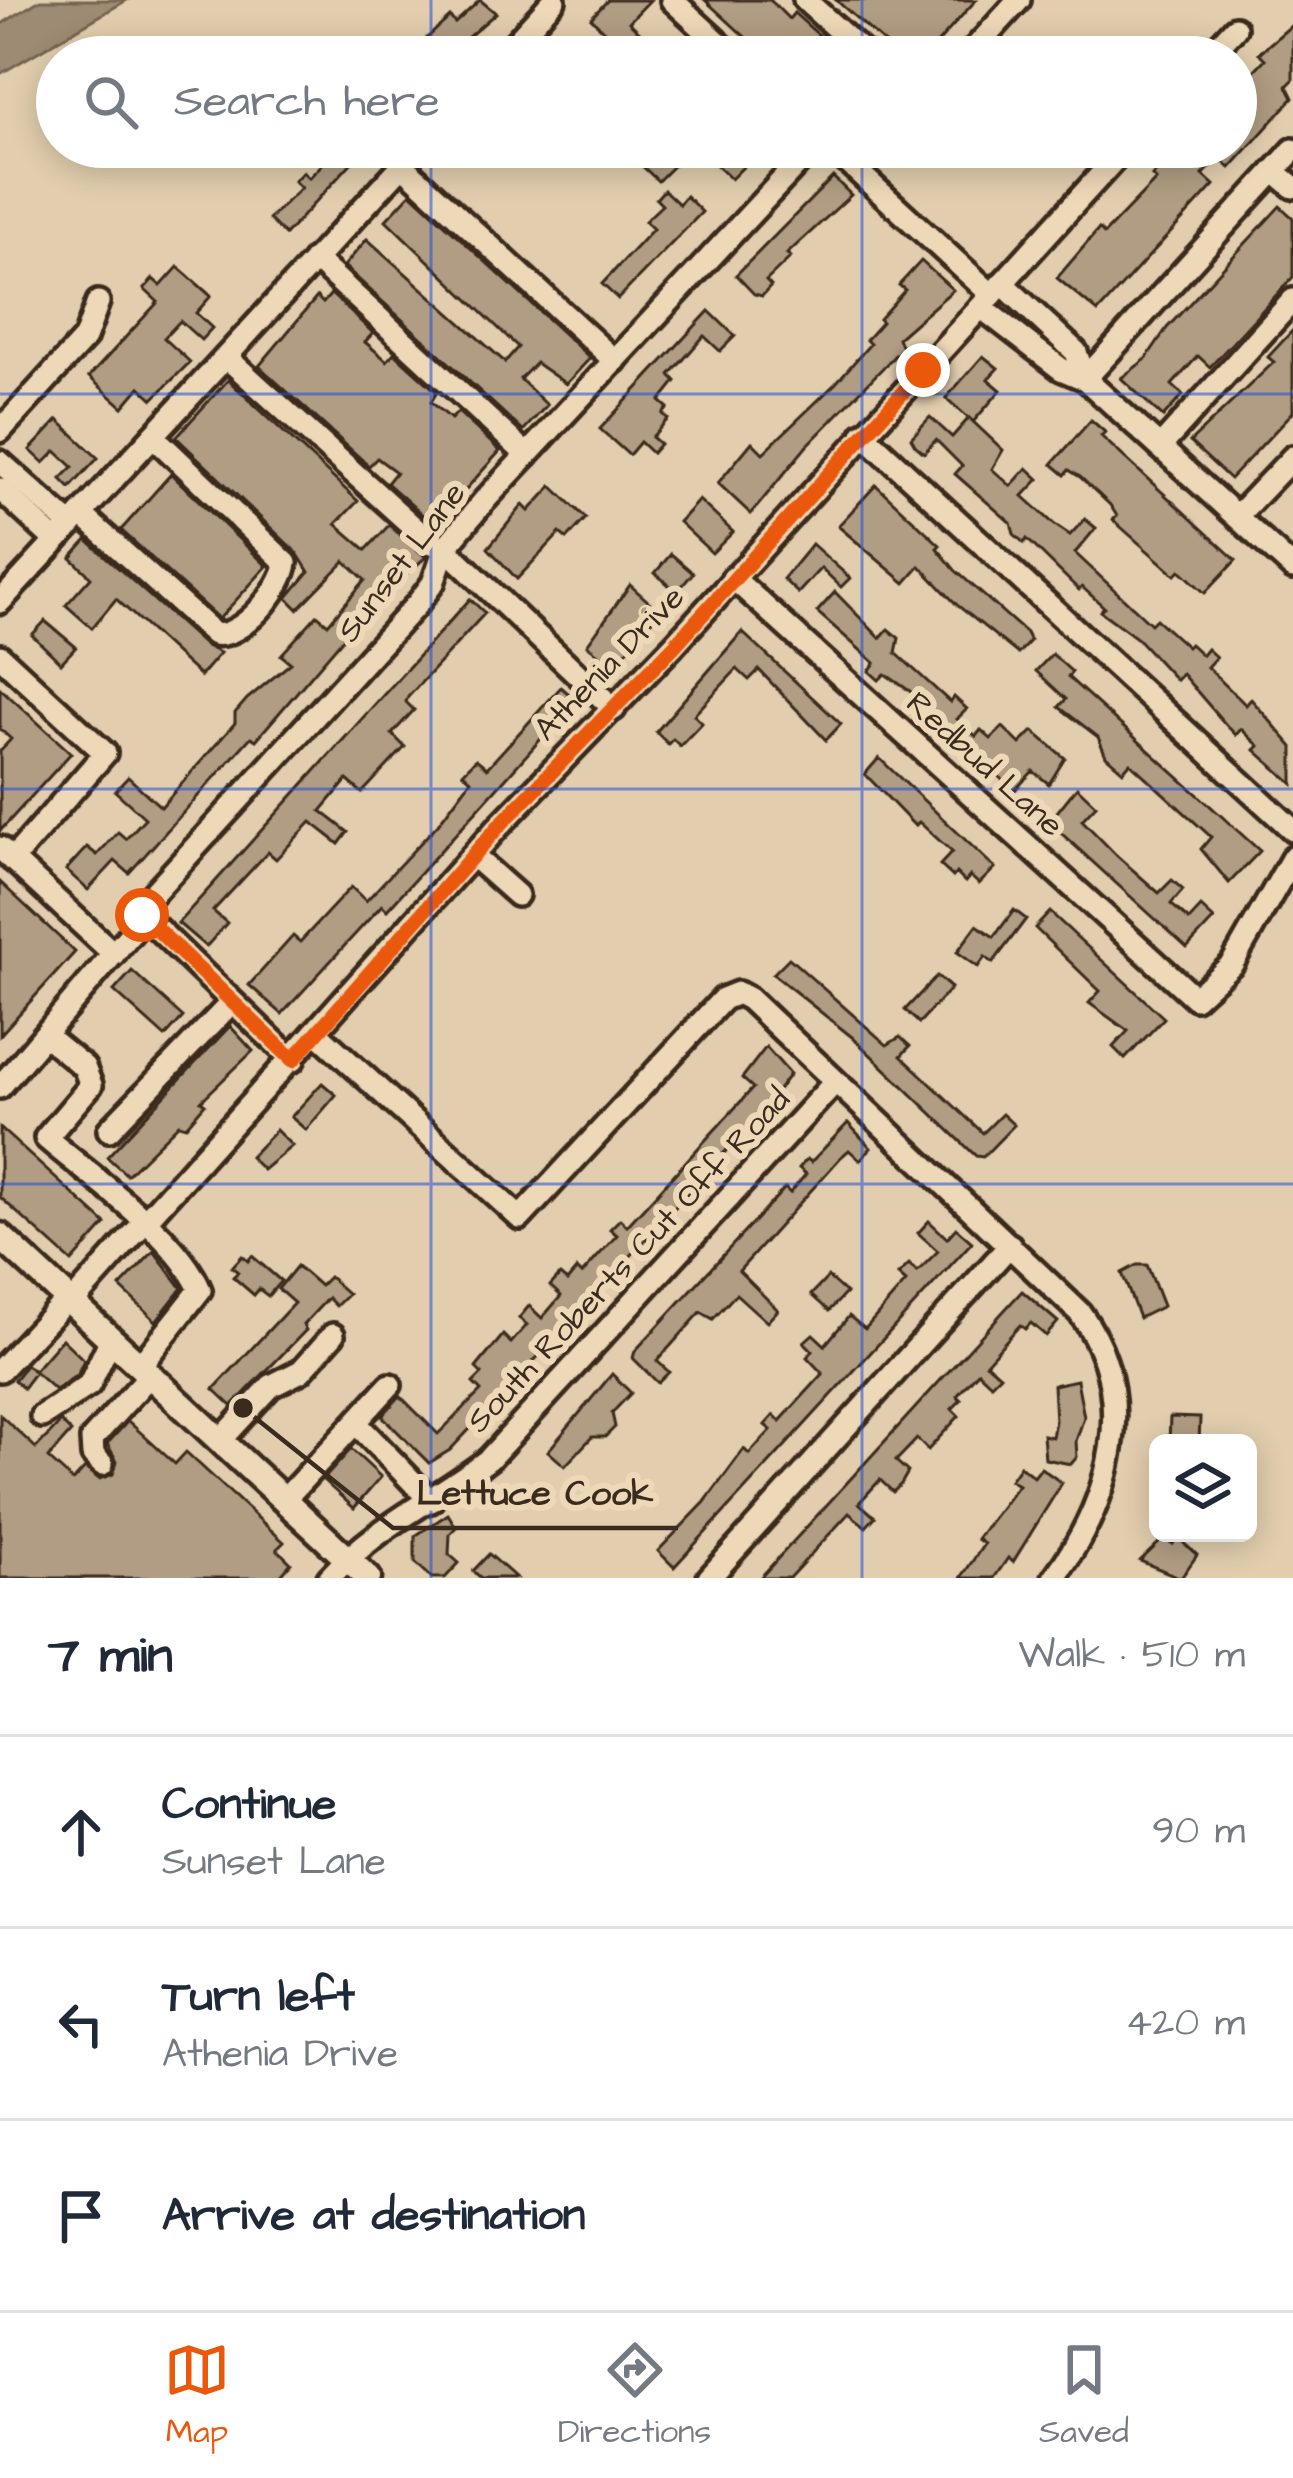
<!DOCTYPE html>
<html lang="en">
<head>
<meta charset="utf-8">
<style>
	body { margin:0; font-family:"Architects Daughter",sans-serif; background:#f6f6f7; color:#1f2937 }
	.controls { position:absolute; right:36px; bottom:36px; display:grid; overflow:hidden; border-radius:18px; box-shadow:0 6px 30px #0003 }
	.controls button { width:108px; height:108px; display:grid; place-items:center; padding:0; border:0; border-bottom:3px solid #e0e1e3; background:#fff; color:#1f2937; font:60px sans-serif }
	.stop { position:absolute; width:36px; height:36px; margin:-27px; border:9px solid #ea580c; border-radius:50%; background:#fff }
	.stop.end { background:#ea580c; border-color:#fff; box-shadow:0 3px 12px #0008 }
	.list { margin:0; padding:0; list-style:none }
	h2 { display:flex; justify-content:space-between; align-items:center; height:156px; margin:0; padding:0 48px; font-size:51px }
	h2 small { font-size:39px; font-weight:400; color:#747a83 }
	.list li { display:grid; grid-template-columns:78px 1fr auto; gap:36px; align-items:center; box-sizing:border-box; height:192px; padding:0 48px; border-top:3px solid #e0e1e3 }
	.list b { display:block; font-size:45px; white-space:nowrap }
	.list p { margin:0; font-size:39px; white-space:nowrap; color:#747a83 }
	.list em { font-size:39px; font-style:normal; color:#747a83 }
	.icon { flex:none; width:66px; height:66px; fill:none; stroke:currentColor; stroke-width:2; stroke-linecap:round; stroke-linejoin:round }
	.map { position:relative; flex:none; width:1293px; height:1578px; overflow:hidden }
	.search { position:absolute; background:#fff; box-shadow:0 6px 30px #0003; left:36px; right:36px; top:36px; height:132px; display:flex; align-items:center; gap:30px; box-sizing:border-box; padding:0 42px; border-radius:66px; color:#747a83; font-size:45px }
	.sheet { height:732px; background:#fff }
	nav { display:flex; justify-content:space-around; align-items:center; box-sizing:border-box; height:168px; border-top:3px solid #e0e1e3; background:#fff; font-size:33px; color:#747a83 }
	nav a { display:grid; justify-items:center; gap:6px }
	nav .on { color:#ea580c }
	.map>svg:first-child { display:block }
</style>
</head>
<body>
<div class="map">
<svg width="1293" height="1578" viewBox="0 0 1293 1578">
	<rect width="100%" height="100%" fill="#e2ceae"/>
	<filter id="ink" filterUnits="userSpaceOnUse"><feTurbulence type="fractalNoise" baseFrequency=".00833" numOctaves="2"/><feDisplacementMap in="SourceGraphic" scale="24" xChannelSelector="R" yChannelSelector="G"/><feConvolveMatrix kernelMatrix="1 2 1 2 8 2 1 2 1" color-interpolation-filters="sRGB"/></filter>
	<g filter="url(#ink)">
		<polygon fill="#9d8b73" stroke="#766451" stroke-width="3" points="40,0 127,0 0,74 0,25"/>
		<g fill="#b19d83" stroke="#3b2a1e" stroke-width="3">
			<polygon points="480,0 496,13 445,57 427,38 450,17 455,23"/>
			<polygon points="608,0 650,0 629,22 646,38 629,56 591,18"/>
			<polygon points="705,0 770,0 789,19 794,13 843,57 767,57"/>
			<polygon points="836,0 976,0 925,57 900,57"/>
			<polygon points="1293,24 1293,80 1287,86 1293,98 1230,168 1219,158 1203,175 1214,185 1098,312 1057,278 1099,229 1104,234 1156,180 1152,176 1161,166 1166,170 1188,147 1236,147 1236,90 1265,59 1259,53"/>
			<polygon points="319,147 366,147 285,235 269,219 301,188 294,181 303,172 309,178 330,156"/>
			<polygon points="653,147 691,147 695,153 687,162 682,157 658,181 638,162"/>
			<polygon points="720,147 737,147 750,160 731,179 709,158"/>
			<polygon points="833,177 851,195 787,254 791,257 766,281 771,286 762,296 754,294 736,275"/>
			<polygon points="664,190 679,204 686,196 702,212 618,299 602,284 653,229 645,221 662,205 656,199"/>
			<polygon points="411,193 590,358 566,384 536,363 520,379 547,405 523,431 344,266 367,239 505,362 518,347 386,220"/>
			<polygon points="1280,206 1293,218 1293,277 1210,367 1198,356 1172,385 1183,395 1163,417 1121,378 1145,360 1167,328"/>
			<polygon points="921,261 953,290 898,338 902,348 806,447 751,514 718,483 752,442 763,453 836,383 870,344 866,340 882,322 879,319 905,290 899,285"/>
			<polygon points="178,267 211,296 196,313 212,328 201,340 180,321 164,338 190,362 153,399 140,387 123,407 89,377 158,302 144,289 153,279 161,286"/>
			<polygon points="331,294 373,333 365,342 387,361 394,353 437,392 431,402 451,419 458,412 500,451 434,525 387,483 396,472 377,458 369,466 259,366 317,297 323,303"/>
			<polygon points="709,311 735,336 720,351 704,336 670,375 676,381 660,401 668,408 663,414 668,419 652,437 660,444 652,453 640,442 629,455 600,429"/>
			<polygon points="1293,330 1293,412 1230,479 1190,442 1274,362 1268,357"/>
			<polygon points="983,356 998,368 988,379 1001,390 973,422 946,398"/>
			<polygon points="228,380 358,501 336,524 366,550 389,525 426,557 375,601 256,740 251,737 129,873 115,861 88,890 66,870 87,847 97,855 118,832 126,839 145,818 115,791 128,777 161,807 235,723 235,713 247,699 291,663 281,655 317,615 328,624 365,580 345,561 298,609 287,598 309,572 297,553 176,437"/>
			<polygon points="930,417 952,437 969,418 1003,450 992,469 1011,486 1027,468 1039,479 1023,496 1055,525 1070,535 1085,519 1096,528 1075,553 1151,624 1156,619 1187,647 1190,644 1202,655 1207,649 1216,657 1207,667 1246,705 1251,699 1293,747 1293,784 1255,750 1259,746 1241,729 1236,735 1226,725 1182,674 1176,680 1138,639 1100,611 1104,607 1082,587 1079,590 1027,539 1024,543 1014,534 1011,523 955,474 962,466 936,440 924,453 915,445 911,438"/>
			<polygon points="58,420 98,458 70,488 61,479 73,467 56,451 44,463 30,450"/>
			<polygon points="1091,420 1105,432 1101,436 1236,560 1205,593 1180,570 1175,575 1113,520 1117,516 1110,505 1080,477 1069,470 1065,475 1052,464"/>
			<polygon points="171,474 267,566 219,619 121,530"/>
			<polygon points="876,485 940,545 937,548 955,570 1026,633 1030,641 1018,654 957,605 920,566 905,583 838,526"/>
			<polygon points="552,486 586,518 567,539 560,533 517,579 488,548 523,505 529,511"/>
			<polygon points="699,500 733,532 712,553 679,522"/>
			<polygon points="87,540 204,645 220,653 200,676 116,599 92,628 66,605 91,577 71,558"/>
			<polygon points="812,544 850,578 841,587 821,568 798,593 783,579"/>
			<polygon points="671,554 693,573 677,592 655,573"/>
			<polygon points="630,585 659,611 614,667 587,645"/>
			<polygon points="835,592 880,638 888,629 899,638 896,653 950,702 954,697 967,709 957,719 976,736 981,730 991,739 1003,727 1020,744 1033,731 1065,758 1049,784 1033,771 1014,791 911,692 885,674 879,680 869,671 875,663 817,612"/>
			<polygon points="470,599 485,613 408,697 406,702 414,710 392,734 405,747 362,793 347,780 321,811 348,832 339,844 311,822 276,859 268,852 213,911 227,923 206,947 178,923"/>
			<polygon points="45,621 76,647 61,663 32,635"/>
			<polygon points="742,632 841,724 826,740 759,670 749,680 737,669 694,715 702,723 680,746 673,739 668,744 656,732"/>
			<polygon points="1052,654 1072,672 1068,677 1260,851 1229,883 1201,849 1211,837 1130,763 1123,771 1106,756 1098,737 1059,707 1066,699 1036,671"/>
			<polygon points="561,687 576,700 387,910 382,905 282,1014 249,985 293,936 300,942 351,887 366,901 438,824 471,780 463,773 476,759 487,768"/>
			<polygon points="0,688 71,753 0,831 0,751 11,739 0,729"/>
			<polygon points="879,758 995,868 979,884 970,876 965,882 956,873 953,877 940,865 952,852 919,822 915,826 865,774"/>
			<polygon points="1077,787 1096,805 1082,820 1117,856 1159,893 1172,880 1183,890 1171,904 1189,920 1201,907 1214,919 1187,948 1049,822"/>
			<polygon points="0,882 75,952 0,1035"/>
			<polygon points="1014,910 1026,919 993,963 985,957 978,967 957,952 977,925 994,937"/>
			<polygon points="1050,912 1164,1018 1125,1059 1113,1047 1128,1031 1089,1003 1100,991 1035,928"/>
			<polygon points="789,958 887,1045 900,1037 910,1046 901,1056 983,1133 1002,1114 1014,1125 983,1157 976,1156 852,1037 773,974"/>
			<polygon points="132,971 183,1017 165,1037 114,991"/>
			<polygon points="937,976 951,988 919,1023 905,1010"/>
			<polygon points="230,1026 253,1051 201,1101 205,1104 186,1126 179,1124 127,1175 107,1157"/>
			<polygon points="766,1047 790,1074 763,1110 580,1312 450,1450 429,1463 382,1416 400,1396 438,1434 481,1391 473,1383 482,1374 476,1368 503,1335 511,1343 527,1325 519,1318 529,1306 542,1318 561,1296 550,1286 560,1275 567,1281 577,1269 582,1274 617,1235 610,1229 620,1219 627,1226 753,1088 742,1078"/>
			<polygon points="322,1083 336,1095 306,1130 291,1117"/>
			<polygon points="848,1123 871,1148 860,1160 849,1150 841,1157 739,1271 778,1310 767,1322 736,1294 713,1319 701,1312 657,1361 669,1372 658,1383 633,1358 635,1351 785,1188 790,1193 806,1174 799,1168 807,1159 811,1162"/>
			<polygon points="0,1128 106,1224 72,1262 0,1197"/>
			<polygon points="276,1130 292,1146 263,1170 250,1157"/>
			<polygon points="929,1221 947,1238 956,1228 972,1242 674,1567 658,1551 705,1502 744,1449 749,1454 771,1430 765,1425 774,1415 780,1421 823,1374 807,1357 813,1351 804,1342 813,1334 825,1345 849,1316 865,1329 906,1282 898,1275 909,1264 917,1272 938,1251 918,1233"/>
			<polygon points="154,1251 182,1288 156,1321 120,1287"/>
			<polygon points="242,1256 248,1261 252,1256 281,1281 268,1296 259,1289 254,1295 233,1277 238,1272 232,1267"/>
			<polygon points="1137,1265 1147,1265 1163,1306 1139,1318 1122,1273"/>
			<polygon points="297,1266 320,1286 329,1277 348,1294 336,1306 328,1298 303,1325 306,1330 232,1406 214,1389 294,1303 278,1289"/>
			<polygon points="828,1277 846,1293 829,1311 811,1295"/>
			<polygon points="1022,1291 1058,1322 1046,1336 1031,1323 1025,1329 1020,1325 986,1363 1000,1375 991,1384 978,1372 957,1396 961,1400 952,1409 959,1416 937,1440 928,1450 917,1439 896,1461 908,1472 901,1484 893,1492 880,1480 859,1503 875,1517 866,1527 849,1513 789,1578 760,1578"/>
			<polygon points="62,1339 84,1360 77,1375 55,1390 35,1372 23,1388 14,1380 26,1365 34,1371"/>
			<polygon points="612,1374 631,1393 612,1413 615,1427 605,1437 592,1437 565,1466 548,1451"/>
			<polygon points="1077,1380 1084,1417 1076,1441 1077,1457 1071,1464 1045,1459 1043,1435 1052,1437 1055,1421 1053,1385"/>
			<polygon points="0,1415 36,1448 61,1422 71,1432 48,1458 73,1481 85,1468 99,1479 113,1474 117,1461 107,1444 128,1421 175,1464 186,1452 284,1542 277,1549 291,1563 278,1578 0,1578"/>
			<polygon points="1170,1417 1200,1418 1199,1443 1169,1443"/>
			<polygon points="351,1449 381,1477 354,1508 323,1480"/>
			<polygon points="1020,1466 1034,1477 1041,1468 1062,1483 1013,1562 1008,1558 994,1578 961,1578 984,1544 977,1539 1018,1485 1010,1480"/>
			<polygon points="448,1514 456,1527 450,1534 449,1554 459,1563 445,1578 432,1578 415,1562 415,1536"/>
			<polygon points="1177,1537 1197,1555 1181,1578 1140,1561 1164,1538 1173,1544"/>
			<polygon points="489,1554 516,1578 481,1578 473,1571"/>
		</g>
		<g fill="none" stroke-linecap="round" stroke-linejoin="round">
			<g stroke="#3b2a1e" stroke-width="30">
				<g id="minor">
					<polyline points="672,0 734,57"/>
					<polyline points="805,0 868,57"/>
					<polyline points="502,57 554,0"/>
					<polyline points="967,57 1019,0"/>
					<polyline points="1208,57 1235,28"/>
					<polyline points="831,147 992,295"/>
					<polyline points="402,165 615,361"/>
					<polyline points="1274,171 1293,187"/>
					<polyline points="315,259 527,455"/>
					<polyline points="1002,283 1076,352 1085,379"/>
					<polyline points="982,308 1061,369 1085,379 1293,568"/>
					<polyline points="226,357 430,542 445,548 614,709"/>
					<polyline points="1085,379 1293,150"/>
					<polyline points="0,431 85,338 98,302"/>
					<polyline points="863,434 1293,830"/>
					<polyline points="1160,447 1293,300"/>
					<polyline points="0,462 71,525"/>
					<polyline points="0,489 56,541"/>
					<path d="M81,514L214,634C241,640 283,588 286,563L153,436"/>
					<polyline points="1237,516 1293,457"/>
					<polyline points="733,578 1195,998 1232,964 1293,857"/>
					<polyline points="0,602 419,147"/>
					<polyline points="0,656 105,753 12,860"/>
					<polyline points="0,848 114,954"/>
					<polyline points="473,856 517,895"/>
					<path d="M317,1033L520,1218L723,999L738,993L749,999L1080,1313C1141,1396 1111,1501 1054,1578"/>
					<path d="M46,1036L84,1067L91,1085L46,1138C91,1177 177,1235 200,1290L140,1366"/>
					<polyline points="293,1060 138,910 418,603 433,583 445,548 484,501 813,147"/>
					<polyline points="0,1087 144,918"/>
					<polyline points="109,1130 232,1002"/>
					<polyline points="72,1303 498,827 673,646 1126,147"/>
					<polyline points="0,1370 68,1298"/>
					<polyline points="42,1416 89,1385 111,1339"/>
					<polyline points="356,1423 431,1501"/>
					<polyline points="221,1440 271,1386 301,1371 333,1335"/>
					<polyline points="102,1464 93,1455 92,1439 150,1375"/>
					<polyline points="284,1500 390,1385"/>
					<path d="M329,1578C375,1527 435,1500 489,1459L835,1082"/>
					<polyline points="709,1578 1010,1245"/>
				</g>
			</g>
			<g stroke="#3b2a1e" stroke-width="33">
				<polyline id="major" points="0,1236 368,1578"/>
			</g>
			<use href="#minor" stroke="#edd8b7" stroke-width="21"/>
			<use href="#major" stroke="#edd8b7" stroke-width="24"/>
		</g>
	</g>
	<g fill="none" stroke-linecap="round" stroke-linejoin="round" filter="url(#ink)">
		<polyline stroke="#ea580c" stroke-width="15" points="142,915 293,1060 498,827 674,646 923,370"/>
	</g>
	<path fill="none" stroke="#1d4ed8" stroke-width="3" stroke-opacity="0.55" d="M431,0V57M862,0V57M431,147V1578M862,147V1578M0,394H1293M0,789H1293M0,1184H1293"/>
	<g text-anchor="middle" stroke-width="12" stroke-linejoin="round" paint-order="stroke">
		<g font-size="33" fill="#3b2a1e" stroke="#edd8b7">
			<text transform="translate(400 561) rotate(-53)" y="12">Sunset Lane</text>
			<text transform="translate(608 662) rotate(-46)" y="12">Athenia Drive</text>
			<text transform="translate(986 763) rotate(42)" y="12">Redbud Lane</text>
			<text transform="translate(627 1259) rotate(-47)" y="12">South Roberts Cut Off Road</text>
		</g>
	</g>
	<path fill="none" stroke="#3b2a1e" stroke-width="4.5" d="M243 1408L393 1528H678"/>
	<circle fill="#3b2a1e" stroke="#edd8b7" stroke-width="4.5" cx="243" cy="1408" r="12"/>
	<g font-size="36" text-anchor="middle" font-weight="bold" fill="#3b2a1e" stroke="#edd8b7" stroke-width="12" stroke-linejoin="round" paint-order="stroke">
		<text x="535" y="1504">Lettuce Cook</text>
	</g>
</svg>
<div class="controls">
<button><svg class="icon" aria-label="layers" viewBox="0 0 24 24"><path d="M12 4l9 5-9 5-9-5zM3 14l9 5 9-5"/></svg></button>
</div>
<div class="stop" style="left:142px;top:915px"></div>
<div class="stop end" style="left:923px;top:370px"></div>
<div class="search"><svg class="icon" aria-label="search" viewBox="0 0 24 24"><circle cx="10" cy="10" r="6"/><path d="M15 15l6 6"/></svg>Search here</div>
</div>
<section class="sheet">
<h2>7 min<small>Walk · 510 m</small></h2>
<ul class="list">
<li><svg class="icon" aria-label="ahead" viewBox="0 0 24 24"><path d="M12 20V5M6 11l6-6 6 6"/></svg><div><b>Continue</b><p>Sunset Lane</p></div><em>90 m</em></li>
<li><svg class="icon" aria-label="left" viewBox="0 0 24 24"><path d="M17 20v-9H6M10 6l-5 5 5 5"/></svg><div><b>Turn left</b><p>Athenia Drive</p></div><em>420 m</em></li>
<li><svg class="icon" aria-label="arrive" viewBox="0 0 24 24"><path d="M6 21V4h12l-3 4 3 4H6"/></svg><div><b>Arrive at destination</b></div></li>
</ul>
</section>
<nav>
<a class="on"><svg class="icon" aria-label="map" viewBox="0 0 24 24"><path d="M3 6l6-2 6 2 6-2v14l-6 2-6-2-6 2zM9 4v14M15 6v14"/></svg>Map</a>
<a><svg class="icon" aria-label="directions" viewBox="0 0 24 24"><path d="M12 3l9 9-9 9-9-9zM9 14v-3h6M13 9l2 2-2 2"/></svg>Directions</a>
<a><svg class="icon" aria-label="saved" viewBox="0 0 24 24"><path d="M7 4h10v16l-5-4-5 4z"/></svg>Saved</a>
</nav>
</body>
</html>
